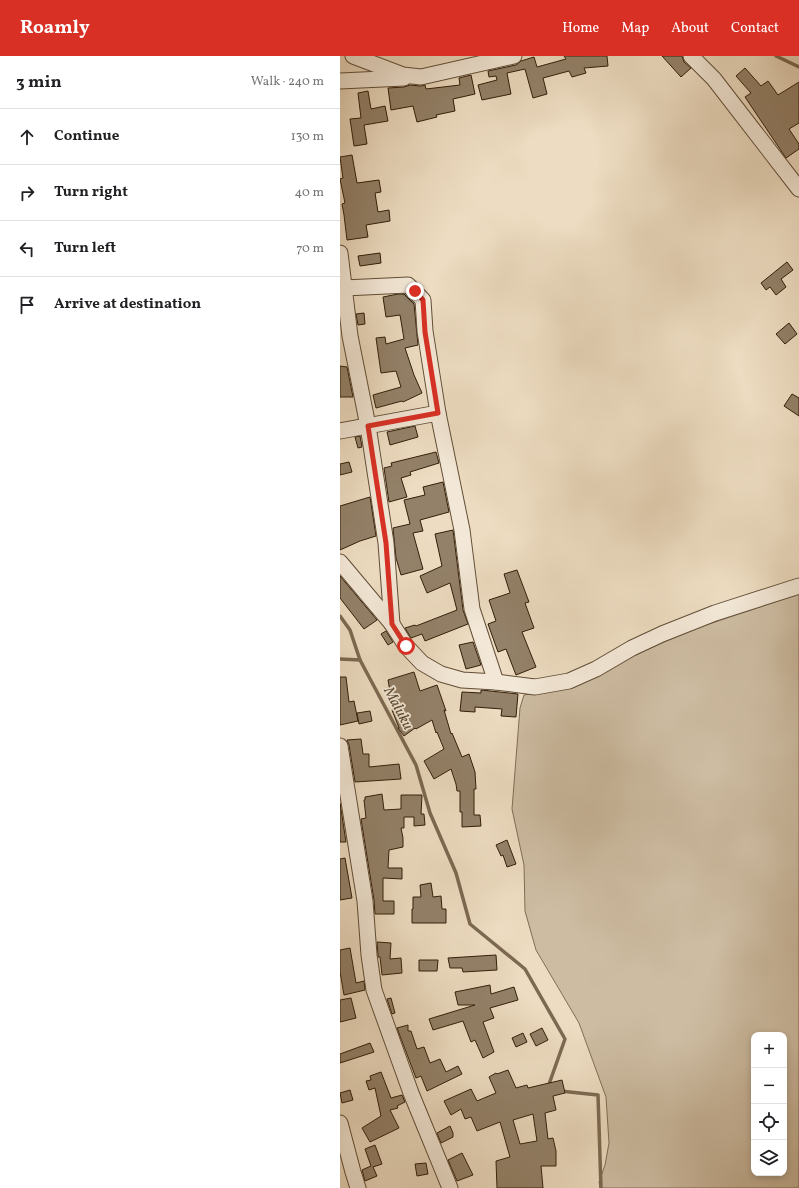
<!DOCTYPE html>
<html lang="en">
<head>
<meta charset="utf-8">
<style>
	body { margin:0; font-family:Vollkorn,serif; background:#f2f2f2; color:#202124 }
	.controls { position:absolute; right:12px; bottom:12px; display:grid; overflow:hidden; border-radius:8px; box-shadow:0 2px 6px #0003 }
	.controls button { width:36px; height:36px; display:grid; place-items:center; padding:0; border:0; border-bottom:1px solid #e0e0e0; background:#fff; color:#202124; font:20px sans-serif }
	.stop { position:absolute; width:12px; height:12px; margin:-9px; border:3px solid #d93025; border-radius:50%; background:#fff }
	.stop.end { background:#d93025; border-color:#fff; box-shadow:0 1px 4px #0008 }
	.list { margin:0; padding:0; list-style:none }
	h2 { display:flex; justify-content:space-between; align-items:center; height:52px; margin:0; padding:0 16px; font-size:17px }
	h2 small { font-size:13px; font-weight:400; color:#757577 }
	.list li { display:grid; grid-template-columns:26px 1fr auto; gap:12px; align-items:center; box-sizing:border-box; height:56px; padding:0 16px; border-top:1px solid #e0e0e0 }
	.list b { display:block; font-size:15px; white-space:nowrap }
	.list em { font-size:13px; font-style:normal; color:#757577 }
	.icon { flex:none; width:22px; height:22px; fill:none; stroke:currentColor; stroke-width:2; stroke-linecap:round; stroke-linejoin:round }
	.map { position:relative; flex:none; width:459px; height:1132px; overflow:hidden }
	header { display:flex; align-items:center; gap:24px; box-sizing:border-box; height:56px; padding:0 20px; background:#d93025; color:#fff }
	header strong { font-size:19px }
	nav { display:flex; gap:22px; margin-inline-start:auto; font-size:14px }
	main { display:flex }
	aside { flex:1; background:#fff }
	.map>svg:first-child { display:block }
</style>
</head>
<body>
<header>
<strong>Roamly</strong>
<nav><a>Home</a><a>Map</a><a>About</a><a>Contact</a></nav>
</header>
<main>
<aside>
<h2>3 min<small>Walk · 240 m</small></h2>
<ul class="list">
<li><svg class="icon" aria-label="ahead" viewBox="0 0 24 24"><path d="M12 20V5M6 11l6-6 6 6"/></svg><div><b>Continue</b></div><em>130 m</em></li>
<li><svg class="icon" aria-label="right" viewBox="0 0 24 24"><path d="M7 20v-9h11M14 6l5 5-5 5"/></svg><div><b>Turn right</b></div><em>40 m</em></li>
<li><svg class="icon" aria-label="left" viewBox="0 0 24 24"><path d="M17 20v-9H6M10 6l-5 5 5 5"/></svg><div><b>Turn left</b></div><em>70 m</em></li>
<li><svg class="icon" aria-label="arrive" viewBox="0 0 24 24"><path d="M6 21V4h12l-3 4 3 4H6"/></svg><div><b>Arrive at destination</b></div></li>
</ul>
</aside>
<div class="map">
<svg width="459" height="1132" viewBox="0 0 459 1132">
	<rect width="100%" height="100%" fill="#eddcc1"/>
	<filter id="stains"><feTurbulence type="fractalNoise" baseFrequency=".005" numOctaves="4"/><feColorMatrix values="0 0 0 0 .2 0 0 0 0 .09 0 0 0 0 .02 0 0 0 .5 -.17"/></filter>
	<radialGradient id="worn" r=".72"><stop offset=".6" stop-color="#630" stop-opacity="0"/><stop offset="1" stop-color="#630" stop-opacity=".3"/></radialGradient>
	<path fill="#cdbca2" stroke="#806d56" fill-rule="evenodd" d="M459,538V1132H260L259,1126L265,1109L269,1087L266,1041L239,967L196,894L185,855L184,809L172,753L180,652L184,639L225,632L317,589L357,572ZM414,979H444V1117H414Z"/>
	<g fill="none" stroke-linecap="round" stroke-linejoin="round">
		<g stroke="#7c6952" stroke-width="3.5">
			<polyline points="436,0 459,11"/>
			<polyline points="0,560 10,574 20,604 76,709 90,757 116,817 130,868 185,913 225,983 208,1031"/>
			<polyline points="0,603 20,604"/>
			<polyline points="220,1035 258,1039 261,1132"/>
		</g>
	</g>
	<g fill="#938169" stroke="#321e09" fill-rule="evenodd">
		<polygon points="224,0 267,0 268,10 244,12 246,17 232,21 229,15 203,22 207,38 193,42 185,13 167,17 171,38 142,44 138,29 157,24 156,20 149,21 148,15 176,9 181,5 194,1 197,11 226,3"/>
		<polygon points="322,0 342,0 344,6 351,12 341,21"/>
		<polygon points="405,12 421,30 428,25 438,39 459,26 459,67 449,73 459,88 459,93 446,102 405,41 411,37 396,20"/>
		<polygon points="131,19 135,38 113,43 115,55 96,59 97,61 77,66 73,50 51,54 48,32 64,31 70,29 80,30 85,29 86,33 120,29 119,22"/>
		<polygon points="28,35 31,53 45,50 48,65 24,69 27,88 14,90 10,63 21,62 18,37"/>
		<polygon points="12,99 17,127 39,124 41,136 35,137 38,156 49,154 50,165 26,169 28,181 7,184 4,159 2,148 5,147 0,123 3,122 0,101"/>
		<polygon points="40,197 41,207 20,210 18,200"/>
		<polygon points="447,206 453,214 441,223 446,231 436,239 430,231 426,234 421,227"/>
		<polygon points="58,238 64,238 74,248 78,289 65,292 74,319 82,337 63,346 62,345 36,352 33,339 61,331 56,315 41,317 36,282 45,281 46,288 64,283 60,259 46,261 43,241"/>
		<polygon points="24,257 25,268 18,269 16,258"/>
		<polygon points="449,267 457,278 445,288 436,278"/>
		<polygon points="0,310 7,311 13,341 0,341"/>
		<polygon points="452,338 459,342 459,360 444,350"/>
		<polygon points="75,370 78,381 50,389 47,376"/>
		<polygon points="20,380 22,391 18,392 15,381"/>
		<polygon points="96,396 99,407 70,416 71,419 61,422 67,441 49,446 44,412 52,410 51,407"/>
		<polygon points="9,406 12,416 0,419 0,408"/>
		<polygon points="103,426 109,456 80,464 83,475 73,477 83,513 61,519 56,502 53,472 70,468 64,444 85,439 83,431"/>
		<polygon points="30,441 36,480 20,485 0,494 0,450"/>
		<polygon points="113,474 123,554 128,568 85,585 82,578 71,582 65,572 75,569 76,570 117,554 110,527 87,537 80,520 102,510 95,478"/>
		<polygon points="177,514 189,546 185,547 194,572 182,576 196,611 176,619 166,593 158,596 148,568 156,565 149,544 170,537 164,518"/>
		<polygon points="0,520 37,564 24,573 0,542"/>
		<polygon points="46,575 53,586 48,589 41,578"/>
		<polygon points="133,586 141,609 126,613 119,589"/>
		<polygon points="74,616 80,635 97,629 106,655 104,654 111,678 112,677 122,701 129,698 135,716 136,733 134,733 134,759 140,759 141,770 122,771 122,756 120,756 120,735 117,735 116,728 111,713 94,723 84,705 104,693 97,676 96,677 92,664 76,673 75,672 64,680 58,672 59,672 52,654 53,653 48,624"/>
		<polygon points="0,621 6,621 9,646 14,645 18,665 0,669"/>
		<polygon points="141,634 178,638 176,661 161,660 162,653 135,651 135,656 120,655 122,636 141,637"/>
		<polygon points="30,655 32,665 19,668 17,657"/>
		<polygon points="21,683 23,698 29,698 29,711 59,708 61,723 15,726 9,689 7,684"/>
		<polygon points="42,738 44,754 61,753 61,739 82,739 81,758 84,758 85,769 74,770 74,761 64,761 64,772 61,772 63,782 63,791 49,794 48,812 62,812 62,823 43,822 43,845 54,845 54,858 35,858 34,844 21,763 26,762 24,744 25,744 25,741"/>
		<polygon points="0,747 6,786 0,786"/>
		<polygon points="167,784 176,808 167,811 163,799 161,800 156,789"/>
		<polygon points="5,802 12,842 0,844 0,803"/>
		<polygon points="91,827 93,841 101,840 102,853 106,853 106,867 72,867 72,853 73,853 73,841 81,841 80,829"/>
		<polygon points="37,886 51,887 50,903 61,902 62,917 42,919 40,901 38,901 38,898"/>
		<polygon points="10,892 16,927 24,925 25,934 4,939 0,916 0,894"/>
		<polygon points="156,899 157,914 123,916 122,912 110,912 108,902"/>
		<polygon points="79,904 98,904 97,915 79,915"/>
		<polygon points="150,929 151,938 174,931 178,944 150,952 154,962 143,966 154,996 143,1002 135,984 131,986 123,965 93,974 89,963 135,949 118,949 115,936"/>
		<polygon points="11,942 16,962 0,966 0,944"/>
		<polygon points="51,942 55,957 52,958 47,943"/>
		<polygon points="68,969 68,975 71,975 77,993 84,991 90,1007 100,1003 106,1016 118,1010 122,1018 87,1035 81,1020 76,1022 57,972"/>
		<polygon points="202,972 208,984 196,990 190,978"/>
		<polygon points="183,977 187,986 176,991 172,982"/>
		<polygon points="30,987 34,996 0,1007 0,998"/>
		<path d="M168,1014L176,1032L187,1029L188,1032L222,1024L225,1037L213,1040L216,1054L205,1057L208,1083L213,1082L216,1095V1110H201L203,1132H157L156,1105L170,1101L160,1066L137,1075L131,1061L125,1063L121,1053L111,1059L104,1045L131,1033L137,1045L156,1037L149,1021L156,1017L157,1018ZM193,1058L197,1085L180,1088L173,1064Z"/>
		<polygon points="41,1016 51,1042 62,1039 65,1046 57,1050 58,1052 50,1054 59,1072 30,1086 22,1072 41,1060 35,1032 29,1034 26,1025 31,1024 30,1020"/>
		<polygon points="10,1034 13,1044 2,1047 0,1037"/>
		<polygon points="110,1070 113,1077 113,1081 101,1087 97,1077"/>
		<polygon points="35,1089 42,1108 33,1111 37,1120 25,1125 22,1114 31,1110 25,1093"/>
		<polygon points="122,1097 133,1119 117,1125 108,1104"/>
		<polygon points="86,1107 88,1118 77,1120 75,1108"/>
	</g>
	<g fill="none" stroke-linecap="round" stroke-linejoin="round">
		<g stroke="#614e37" stroke-width="17">
			<g id="minor">
				<polyline points="13,0 63,19 81,21 174,0"/>
				<polyline points="351,0 374,23 459,133"/>
				<polyline points="0,25 64,22"/>
				<polyline points="0,197 10,280 28,370 46,487 52,568"/>
				<polyline points="4,232 68,229 83,244 85,275 98,357 122,474 132,553 156,626"/>
				<polyline points="0,375 98,357"/>
				<polyline points="0,506 52,568 66,590 82,607 101,618 122,624 156,626 195,631 229,625 256,613 292,592 322,578 375,557 459,530"/>
				<polyline points="0,690 25,845 29,899 34,934 71,1037 110,1132"/>
				<polyline points="0,1067 13,1116 18,1132"/>
			</g>
		</g>
		<use href="#minor" stroke="#f3e8d7" stroke-width="15"/>
	</g>
	<g fill="none" stroke-linecap="round" stroke-linejoin="round">
		<polyline stroke="#d93025" stroke-width="5" points="66,590 52,568 46,487 28,370 98,357 85,276 83,244 75,235"/>
	</g>
	<g text-anchor="middle" stroke-width="3.5" stroke-linejoin="round" paint-order="stroke">
		<g font-size="15" font-style="italic" fill="#5d4a33" stroke="#f3e8d7">
			<text transform="translate(59 652) rotate(62)" y="5">Maluku</text>
		</g>
	</g>
	<rect width="100%" height="100%" filter="url(#stains)"/>
	<rect width="100%" height="100%" fill="url(#worn)"/>
</svg>
<div class="controls">
<button>+</button>
<button>−</button>
<button><svg class="icon" aria-label="locate" viewBox="0 0 24 24"><circle cx="12" cy="12" r="6"/><path d="M12 2v4M12 18v4M2 12h4M18 12h4"/></svg></button>
<button><svg class="icon" aria-label="layers" viewBox="0 0 24 24"><path d="M12 4l9 5-9 5-9-5zM3 14l9 5 9-5"/></svg></button>
</div>
<div class="stop" style="left:66px;top:590px"></div>
<div class="stop end" style="left:75px;top:235px"></div>
</div>
</main>
</body>
</html>
